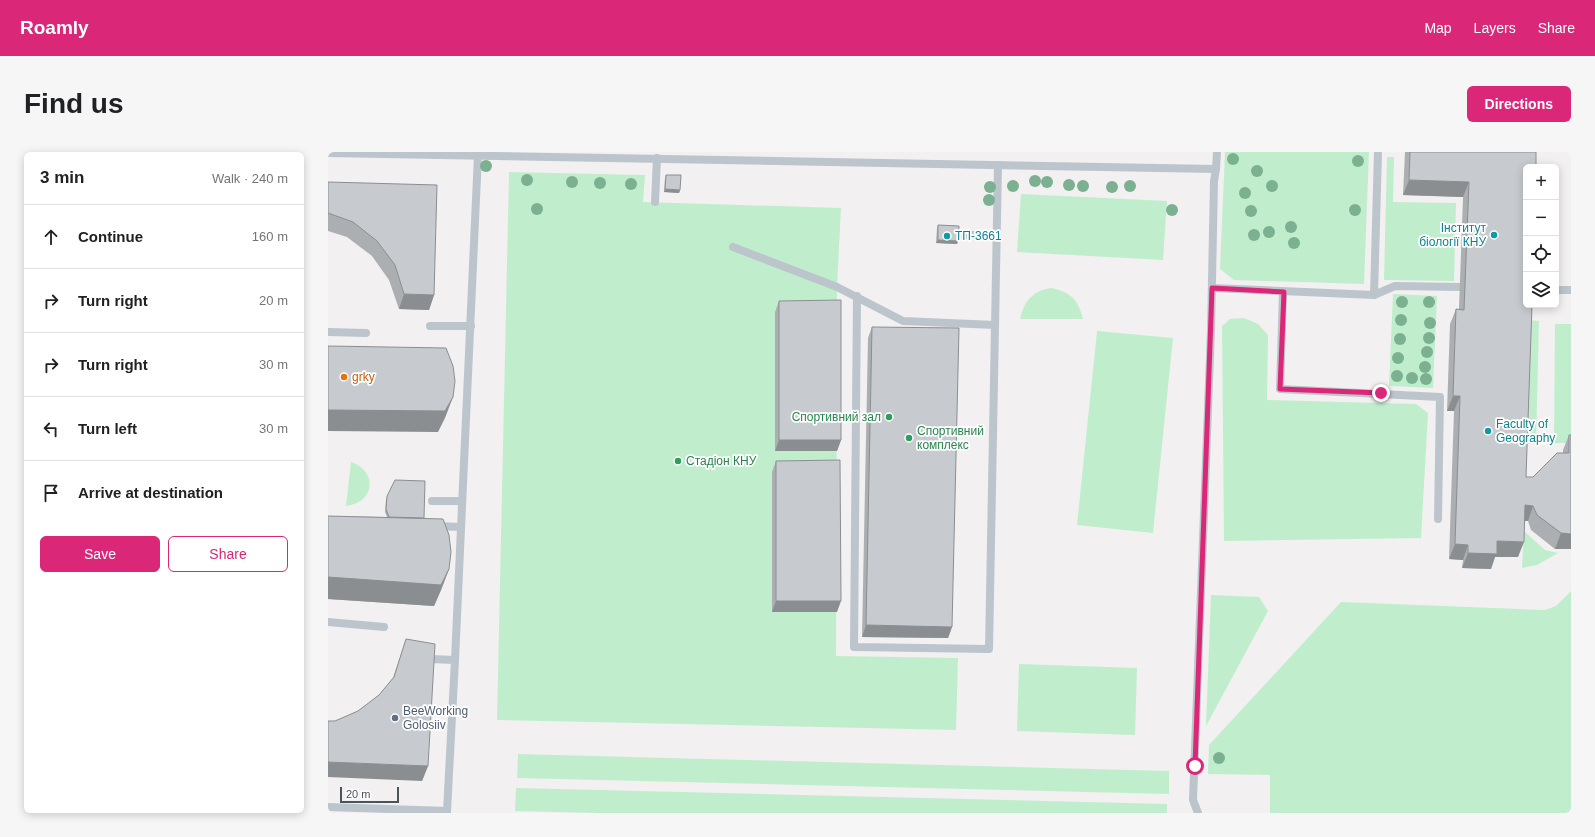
<!DOCTYPE html>
<html lang="en">
<head>
<meta charset="utf-8">
<style>
	body { margin:0; font-family:Helvetica,sans-serif; background:#f6f6f6; color:#202124 }
	.controls { position:absolute; right:12px; top:12px; display:grid; overflow:hidden; border-radius:6px; box-shadow:0 2px 10px #0003 }
	.controls button { width:36px; height:36px; display:grid; place-items:center; padding:0; border:0; border-bottom:1px solid #e0e0e0; background:#fff; color:#202124; font:20px sans-serif }
	.scale { position:absolute; left:12px; bottom:10px; width:59px; box-sizing:border-box; padding-left:4px; border:2px solid #48555c; border-top:0; font-size:11px; line-height:14px; white-space:nowrap; color:#48555c; -webkit-text-stroke:3px #fff; paint-order:stroke }
	.stop { position:absolute; width:12px; height:12px; margin:-9px; border:3px solid #db2777; border-radius:50%; background:#fff }
	.stop.end { background:#db2777; border-color:#fff; box-shadow:0 1px 4px #0008 }
	.list { margin:0; padding:0; list-style:none }
	h2 { display:flex; justify-content:space-between; align-items:center; height:52px; margin:0; padding:0 16px; font-size:17px }
	h2 small { font-size:13px; font-weight:400; color:#757577 }
	.list li { display:grid; grid-template-columns:26px 1fr auto; gap:12px; align-items:center; box-sizing:border-box; height:64px; padding:0 16px; border-top:1px solid #e0e0e0 }
	.list b { display:block; font-size:15px; white-space:nowrap }
	.list em { font-size:13px; font-style:normal; color:#757577 }
	.actions { display:flex; gap:8px; padding:12px 16px }
	.actions a { flex:1; padding:9px 0; border:1px solid #db2777; border-radius:6px; text-align:center; font-size:14px; color:#db2777 }
	.actions .main { background:#db2777; color:#fff }
	.icon { flex:none; width:22px; height:22px; fill:none; stroke:currentColor; stroke-width:2; stroke-linecap:round; stroke-linejoin:round }
	.map { position:relative; flex:none; width:1243px; height:661px; overflow:hidden; border-radius:6px }
	header { display:flex; align-items:center; gap:24px; box-sizing:border-box; height:56px; padding:0 20px; background:#db2777; color:#fff }
	header strong { font-size:19px }
	nav { display:flex; gap:22px; margin-inline-start:auto; font-size:14px }
	.intro { display:flex; align-items:center; justify-content:space-between; box-sizing:border-box; height:96px; padding:0 24px }
	h1 { margin:0; font-size:28px }
	.button { padding:10px 18px; border-radius:6px; background:#db2777; color:#fff; font-size:14px; font-weight:700 }
	main { display:flex; gap:24px; padding:0 24px }
	aside { flex:1; background:#fff; border-radius:6px; box-shadow:0 2px 10px #0003 }
	.map>svg:first-child { display:block }
</style>
</head>
<body>
<header>
<strong>Roamly</strong>
<nav><a>Map</a><a>Layers</a><a>Share</a></nav>
</header>
<div class="intro"><h1>Find us</h1><a class="button">Directions</a></div>
<main>
<aside>
<h2>3 min<small>Walk · 240 m</small></h2>
<ul class="list">
<li><svg class="icon" aria-label="ahead" viewBox="0 0 24 24"><path d="M12 20V5M6 11l6-6 6 6"/></svg><div><b>Continue</b></div><em>160 m</em></li>
<li><svg class="icon" aria-label="right" viewBox="0 0 24 24"><path d="M7 20v-9h11M14 6l5 5-5 5"/></svg><div><b>Turn right</b></div><em>20 m</em></li>
<li><svg class="icon" aria-label="right" viewBox="0 0 24 24"><path d="M7 20v-9h11M14 6l5 5-5 5"/></svg><div><b>Turn right</b></div><em>30 m</em></li>
<li><svg class="icon" aria-label="left" viewBox="0 0 24 24"><path d="M17 20v-9H6M10 6l-5 5 5 5"/></svg><div><b>Turn left</b></div><em>30 m</em></li>
<li><svg class="icon" aria-label="arrive" viewBox="0 0 24 24"><path d="M6 21V4h12l-3 4 3 4H6"/></svg><div><b>Arrive at destination</b></div></li>
</ul>
<div class="actions"><a class="main">Save</a><a>Share</a></div>
</aside>
<div class="map">
<svg width="1243" height="661" viewBox="0 0 1243 661">
	<rect width="100%" height="100%" fill="#f2f0f0"/>
	<g fill="#c0eecd">
		<polygon points="897,0 1041,0 1036,132 906,128 892,117"/>
		<polygon points="1059,5 1066,5 1065,50 1128,51 1126,129 1056,128"/>
		<polygon points="181,20 317,23 315,50 513,56 509,135 508,504 630,506 628,578 169,568"/>
		<polygon points="693,42 839,49 835,108 689,100"/>
		<path d="M724,136C744,141 750,148 755,167H692C696,149 705,138 724,136Z"/>
		<polygon points="1065,142 1109,144 1105,236 1061,234"/>
		<polygon points="916,166 930,172 940,183 939,248 1088,252 1100,261 1093,386 896,389 894,174 902,167"/>
		<polygon points="1200,168 1211,169 1208,292 1197,292"/>
		<polygon points="1227,172 1243,172 1243,291 1226,291"/>
		<polygon points="769,179 845,186 825,381 749,373"/>
		<path d="M23,310C50,319 47,351 18,354Z"/>
		<polygon points="1196,379 1217,398 1230,401 1209,413 1194,416"/>
		<polygon points="1243,439 1243,661 942,661 942,623 880,622 881,593 1013,450 1217,458 1228,454"/>
		<polygon points="883,443 931,445 940,459 878,574"/>
		<polygon points="691,512 809,516 807,583 689,579"/>
		<polygon points="190,602 841,619 841,642 189,626"/>
		<polygon points="188,636 839,652 839,661 268,661 187,659"/>
	</g>
	<g fill="none" stroke-linecap="round" stroke-linejoin="round">
		<g stroke="#bcc5cc" stroke-width="8">
			<polyline points="0,1 888,17"/>
			<polyline points="327,50 329,6"/>
			<polyline points="636,83 669,83"/>
			<polyline points="405,95 509,135 575,169 667,173"/>
			<polyline points="884,136 1046,143 1067,134 1132,135"/>
			<polyline points="1228,138 1243,138"/>
			<polyline points="955,140 952,237 1112,245 1110,367"/>
			<polyline points="1046,143 1050,0"/>
			<polyline points="529,144 526,495 661,497 670,13"/>
			<polyline points="102,174 143,174"/>
			<polyline points="0,180 38,181"/>
			<polyline points="104,349 134,349"/>
			<polyline points="108,374 133,375"/>
			<polyline points="0,470 56,475"/>
			<polyline points="102,507 127,508"/>
			<polyline points="0,655 119,659 119,661"/>
			<polyline points="119,659 127,508 150,3"/>
			<polyline points="870,661 865,648 883,178 886,29 888,17 889,0"/>
		</g>
	</g>
	<g fill="#7bb090">
		<circle cx="905" cy="7" r="6"/>
		<circle cx="1030" cy="9" r="6"/>
		<circle cx="158" cy="14" r="6"/>
		<circle cx="929" cy="19" r="6"/>
		<circle cx="199" cy="28" r="6"/>
		<circle cx="707" cy="29" r="6"/>
		<circle cx="244" cy="30" r="6"/>
		<circle cx="719" cy="30" r="6"/>
		<circle cx="272" cy="31" r="6"/>
		<circle cx="303" cy="32" r="6"/>
		<circle cx="741" cy="33" r="6"/>
		<circle cx="685" cy="34" r="6"/>
		<circle cx="755" cy="34" r="6"/>
		<circle cx="802" cy="34" r="6"/>
		<circle cx="944" cy="34" r="6"/>
		<circle cx="662" cy="35" r="6"/>
		<circle cx="784" cy="35" r="6"/>
		<circle cx="917" cy="41" r="6"/>
		<circle cx="661" cy="48" r="6"/>
		<circle cx="209" cy="57" r="6"/>
		<circle cx="844" cy="58" r="6"/>
		<circle cx="1027" cy="58" r="6"/>
		<circle cx="923" cy="59" r="6"/>
		<circle cx="963" cy="75" r="6"/>
		<circle cx="941" cy="80" r="6"/>
		<circle cx="926" cy="83" r="6"/>
		<circle cx="966" cy="91" r="6"/>
		<circle cx="1074" cy="150" r="6"/>
		<circle cx="1101" cy="150" r="6"/>
		<circle cx="1073" cy="168" r="6"/>
		<circle cx="1102" cy="171" r="6"/>
		<circle cx="1101" cy="186" r="6"/>
		<circle cx="1072" cy="187" r="6"/>
		<circle cx="1099" cy="200" r="6"/>
		<circle cx="1070" cy="206" r="6"/>
		<circle cx="1097" cy="215" r="6"/>
		<circle cx="1069" cy="224" r="6"/>
		<circle cx="1084" cy="226" r="6"/>
		<circle cx="1098" cy="227" r="6"/>
		<circle cx="891" cy="606" r="6"/>
	</g>
	<g fill="#abafb2">
		<polygon points="1077,0 1208,0 1198,325 1205,325 1235,301 1235,298 1241,283 1243,397 1227,397 1203,378 1200,369 1197,369 1190,405 1167,405 1163,417 1134,416 1135,408 1121,407 1126,259 1119,259 1122,172 1128,157 1131,157 1135,45 1075,43"/>
		<polygon points="338,23 352,38 351,41 336,40 337,26"/>
		<polygon points="0,30 106,143 101,158 71,157 61,128 44,104 19,85 0,79"/>
		<polygon points="610,73 630,89 629,92 608,91 609,76"/>
		<polygon points="451,149 513,288 509,299 447,299 447,160"/>
		<polygon points="544,175 624,475 620,486 534,485 540,186"/>
		<polygon points="448,309 509,460 444,460 444,320"/>
		<polygon points="67,328 96,366 121,417 113,438 106,454 0,447 0,364 59,365 57,360 58,348"/>
		<polygon points="78,487 100,614 94,629 7,569 30,559 51,543 65,526"/>
	</g>
	<g fill="#8b8e91">
		<polygon points="1081,28 1141,30 1135,45 1075,43"/>
		<polygon points="337,37 352,38 351,41 336,40"/>
		<polygon points="610,88 630,89 629,92 608,91"/>
		<polygon points="76,142 106,143 101,158 71,157"/>
		<polygon points="1125,244 1132,244 1126,259 1119,259"/>
		<polygon points="125,245 117,266 110,280 0,279 0,258"/>
		<polygon points="451,288 513,288 509,299 447,299"/>
		<polygon points="1197,353 1205,354 1200,369 1192,369"/>
		<polygon points="1233,381 1243,382 1243,397 1227,397"/>
		<polygon points="1169,389 1196,390 1190,405 1167,405 1163,417 1134,416 1140,401"/>
		<polygon points="1127,392 1140,393 1135,408 1121,407"/>
		<polygon points="121,417 113,438 106,454 0,447 0,425"/>
		<polygon points="448,449 513,449 509,460 444,460"/>
		<polygon points="538,473 624,475 620,486 534,485"/>
		<polygon points="0,610 100,614 94,629 0,625"/>
	</g>
	<g fill="#c7cbcf" stroke="#8b8e91">
		<polygon points="1082,0 1208,0 1208,15 1198,15 1198,153 1204,153 1198,325 1205,325 1229,301 1241,301 1241,283 1243,283 1243,382 1233,381 1209,363 1205,354 1197,353 1196,390 1169,389 1169,402 1140,401 1140,393 1127,392 1132,244 1125,244 1128,157 1136,158 1141,30 1081,28"/>
		<polygon points="338,23 353,23 352,38 337,37"/>
		<polygon points="0,30 109,33 106,143 76,142 67,113 49,89 25,70 0,61"/>
		<polygon points="610,73 631,74 630,89 610,88"/>
		<polygon points="513,148 513,288 451,288 451,149"/>
		<polygon points="544,175 631,176 624,475 538,473"/>
		<polygon points="0,194 118,196 125,214 127,229 125,245 117,259 0,258"/>
		<polygon points="512,308 513,449 448,449 448,309"/>
		<polygon points="67,328 97,329 96,366 61,365 58,357 59,344"/>
		<polygon points="0,364 115,367 121,383 123,400 121,417 113,433 0,425"/>
		<polygon points="78,487 107,492 100,614 0,610 0,569 7,569 30,559 51,543 66,525"/>
	</g>
	<g fill="none" stroke-linecap="round" stroke-linejoin="round">
		<polyline stroke="#db2777" stroke-width="5" points="867,614 884,136 956,140 952,237 1053,241"/>
	</g>
	<g fill="#0f9aa8" stroke="#fff" stroke-width="1.5">
		<circle cx="1166" cy="83" r="4"/>
		<circle cx="619" cy="84" r="4"/>
		<circle cx="1160" cy="279" r="4"/>
	</g>
	<circle fill="#e8710a" stroke="#fff" stroke-width="1.5" cx="16" cy="225" r="4"/>
	<g fill="#2e9e5b" stroke="#fff" stroke-width="1.5">
		<circle cx="561" cy="265" r="4"/>
		<circle cx="581" cy="286" r="4"/>
		<circle cx="350" cy="309" r="4"/>
	</g>
	<circle fill="#5c6f8a" stroke="#fff" stroke-width="1.5" cx="67" cy="566" r="4"/>
	<g text-anchor="middle" stroke-width="3.5" stroke-linejoin="round" paint-order="stroke">
		<g font-size="12" fill="#0d838f" stroke="#fff" text-anchor="start">
			<text x="1158" y="80" text-anchor="end">Інститут<tspan x="1158" dy="14">біології КНУ</tspan></text>
			<text x="627" y="88">ТП-3661</text>
			<text x="1168" y="276">Faculty of<tspan x="1168" dy="14">Geography</tspan></text>
		</g>
		<g font-size="12" fill="#c56008" stroke="#fff" text-anchor="start">
			<text x="24" y="229">grky</text>
		</g>
		<g font-size="12" fill="#27864d" stroke="#fff" text-anchor="start">
			<text x="553" y="269" text-anchor="end">Спортивний зал</text>
			<text x="589" y="283">Спортивний<tspan x="589" dy="14">комплекс</tspan></text>
			<text x="358" y="313">Стадіон КНУ</text>
		</g>
		<g font-size="12" fill="#4e5e75" stroke="#fff" text-anchor="start">
			<text x="75" y="563">BeeWorking<tspan x="75" dy="14">Golosiiv</tspan></text>
		</g>
	</g>
</svg>
<div class="controls">
<button>+</button>
<button>−</button>
<button><svg class="icon" aria-label="locate" viewBox="0 0 24 24"><circle cx="12" cy="12" r="6"/><path d="M12 2v4M12 18v4M2 12h4M18 12h4"/></svg></button>
<button><svg class="icon" aria-label="layers" viewBox="0 0 24 24"><path d="M12 4l9 5-9 5-9-5zM3 14l9 5 9-5"/></svg></button>
</div>
<div class="scale">20 m</div>
<div class="stop" style="left:867px;top:614px"></div>
<div class="stop end" style="left:1053px;top:241px"></div>
</div>
</main>
</body>
</html>
